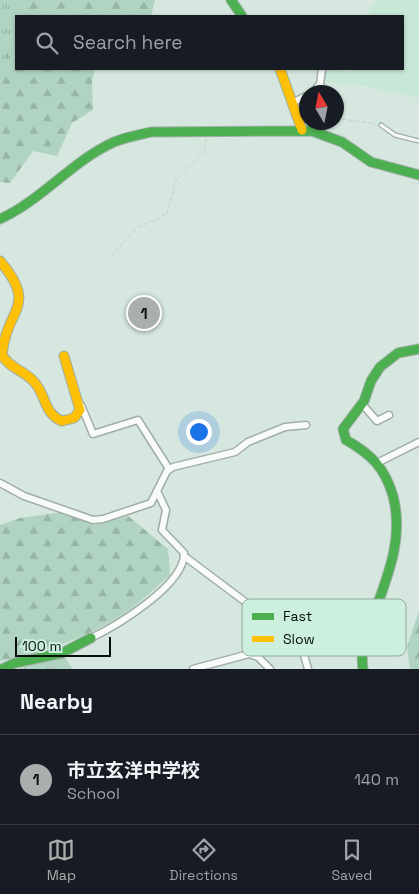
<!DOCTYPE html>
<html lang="en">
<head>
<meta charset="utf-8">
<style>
	body { margin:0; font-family:"Space Grotesk","Noto Sans JP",sans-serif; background:#20242c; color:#f1f3f6 }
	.compass { position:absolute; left:299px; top:85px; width:45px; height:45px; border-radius:50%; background:#171b24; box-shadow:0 1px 4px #0004; rotate:350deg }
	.scale { position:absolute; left:15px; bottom:12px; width:96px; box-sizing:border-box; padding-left:5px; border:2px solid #05100a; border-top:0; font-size:14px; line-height:18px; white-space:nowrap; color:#05100a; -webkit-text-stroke:4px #cdefdd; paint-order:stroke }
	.you { position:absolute; left:198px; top:431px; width:18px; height:18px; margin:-12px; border:4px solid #fff; border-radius:50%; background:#1a73e8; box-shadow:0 0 0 8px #1a73e833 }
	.badge { display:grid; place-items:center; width:32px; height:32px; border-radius:50%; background:#a8afad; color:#111; font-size:16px; font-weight:700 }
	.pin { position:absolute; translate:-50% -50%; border:2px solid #fff; box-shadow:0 1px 5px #0006 }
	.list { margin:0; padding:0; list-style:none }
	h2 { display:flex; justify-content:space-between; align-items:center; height:65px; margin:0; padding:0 20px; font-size:21px }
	h2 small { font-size:16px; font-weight:400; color:#9ea1a6 }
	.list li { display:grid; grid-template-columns:32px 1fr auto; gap:15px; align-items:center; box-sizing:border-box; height:90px; padding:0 20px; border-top:1px solid #363941 }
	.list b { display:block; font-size:19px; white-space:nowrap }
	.list p { margin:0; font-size:16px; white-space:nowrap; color:#9ea1a6 }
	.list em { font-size:16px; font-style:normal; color:#9ea1a6 }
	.icon { flex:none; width:28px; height:28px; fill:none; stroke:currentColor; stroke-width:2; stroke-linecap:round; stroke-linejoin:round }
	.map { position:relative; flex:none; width:419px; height:669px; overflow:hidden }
	.search { position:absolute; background:#171b24; box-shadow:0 1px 4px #0004; left:15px; right:15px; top:15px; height:55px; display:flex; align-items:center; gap:12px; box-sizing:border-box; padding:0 18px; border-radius:0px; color:#9ea1a6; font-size:19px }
	.sheet { height:155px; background:#171b24 }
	nav { display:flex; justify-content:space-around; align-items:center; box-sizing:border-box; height:70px; border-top:1px solid #363941; background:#171b24; font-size:14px; color:#9ea1a6 }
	nav a { display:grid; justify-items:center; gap:2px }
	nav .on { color:#a8afad }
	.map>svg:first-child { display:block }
</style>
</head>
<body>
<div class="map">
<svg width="419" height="669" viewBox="0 0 419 669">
	<defs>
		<pattern id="forest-firs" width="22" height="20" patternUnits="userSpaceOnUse" patternTransform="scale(1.25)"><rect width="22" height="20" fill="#b1d4c2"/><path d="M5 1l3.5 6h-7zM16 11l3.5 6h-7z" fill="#97b5a5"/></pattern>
		<pattern id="park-tufts" width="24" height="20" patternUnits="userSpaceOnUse" patternTransform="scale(1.25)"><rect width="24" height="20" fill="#b1d4c2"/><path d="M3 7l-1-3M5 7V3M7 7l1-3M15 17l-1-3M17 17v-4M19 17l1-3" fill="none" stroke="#97b5a5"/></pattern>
	</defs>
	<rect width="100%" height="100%" fill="#d5e7de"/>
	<polygon fill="#c8e8d7" points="377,0 419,0 419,98 351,83 350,87 322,80 324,69 351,72 352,69 403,69 403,16 366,16"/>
	<g fill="url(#forest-firs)">
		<polygon points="0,0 155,0 151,16 16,16 16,69 95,69 92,82 93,110 72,123 57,156 33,151 10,183 0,182"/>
		<path d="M62,512L95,525L128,516L168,549L170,575C157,586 145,598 132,608C97,634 42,654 0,661V525L20,518Z"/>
		<polygon points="419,611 419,669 410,669 407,647"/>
	</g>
	<g fill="url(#park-tufts)">
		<polygon points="0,0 33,0 26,16 16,16 16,36 0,68"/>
		<polygon points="62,653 73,669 19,669"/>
	</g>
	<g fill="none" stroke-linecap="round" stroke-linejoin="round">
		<g stroke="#a0aea7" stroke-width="5.5">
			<polyline id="lane" points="381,125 395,135 419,141"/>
		</g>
		<g stroke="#a0aea7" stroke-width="9">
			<g id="street">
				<polyline points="313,92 320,84 322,69"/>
				<polyline points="292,103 306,96"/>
				<polyline points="362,404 377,421 389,415"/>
				<polyline points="81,405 93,434 138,420 169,469"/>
				<polyline points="379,462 419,442"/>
				<polyline points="0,483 24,496 93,520 103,519 151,503 167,471 173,467 235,452 248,442 285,427 306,425"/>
				<polyline points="184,556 272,622 290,629 323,632 363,643"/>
				<polyline points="297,630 308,669"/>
				<path d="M91,638C116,626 185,585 184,553L162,530L166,510L157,491"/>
				<polyline points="193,669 249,654 258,657 270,669"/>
			</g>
		</g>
		<g stroke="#a0aea7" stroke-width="11">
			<g id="fast">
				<polyline points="231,0 242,16"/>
				<path d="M0,219C42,200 72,161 114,142C126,137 138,135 151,132L312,131L342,142L371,162L419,175"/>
				<polyline points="2,669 15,663 62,653 91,638"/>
				<path d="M363,669C360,648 366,634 374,614C388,575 404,538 393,496C385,468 371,454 346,440L343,429L364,401L371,381L380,367L398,353L419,349"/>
			</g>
		</g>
		<g stroke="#a0aea7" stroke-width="11">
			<g id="slow">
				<polyline points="280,69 302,130"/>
				<path d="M0,261C39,307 6,308 2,355C10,369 26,371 35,383C46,395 44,414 62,421L74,418L80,410L64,356"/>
			</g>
		</g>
		<g stroke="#c9cecb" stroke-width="1" stroke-dasharray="4 2.5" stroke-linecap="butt">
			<polyline points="336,118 376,124"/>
			<polyline points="111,256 137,228 167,214 176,180 204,152 206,139"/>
			<polyline points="50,669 53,663"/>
		</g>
		<use href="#lane" stroke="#f9fbfa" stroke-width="3"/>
		<use href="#street" stroke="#f9fbfa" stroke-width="6"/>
		<use href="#fast" stroke="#4caf50" stroke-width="9"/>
		<use href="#slow" stroke="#ffc107" stroke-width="9"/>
	</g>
	<rect x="242" y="599" width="164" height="57" rx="8" fill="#cdefdd" stroke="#91ac9e" stroke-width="1"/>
	<rect x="252" y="613" width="22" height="7" fill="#4caf50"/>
	<rect x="252" y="636" width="22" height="6" fill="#ffc107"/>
	<g font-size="14" fill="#05100a">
		<text x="283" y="621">Fast</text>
		<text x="283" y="644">Slow</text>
	</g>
</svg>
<svg class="compass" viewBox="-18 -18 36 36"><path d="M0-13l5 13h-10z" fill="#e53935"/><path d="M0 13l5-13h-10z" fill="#9ea1a6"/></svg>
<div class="scale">100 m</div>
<div class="you"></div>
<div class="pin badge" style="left:144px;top:313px">1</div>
<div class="search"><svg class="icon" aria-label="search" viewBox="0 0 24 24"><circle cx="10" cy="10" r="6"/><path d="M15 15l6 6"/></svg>Search here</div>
</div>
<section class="sheet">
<h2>Nearby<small></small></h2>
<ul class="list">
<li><span class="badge">1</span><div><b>市立玄洋中学校</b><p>School</p></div><em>140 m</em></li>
</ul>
</section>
<nav>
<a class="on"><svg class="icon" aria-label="map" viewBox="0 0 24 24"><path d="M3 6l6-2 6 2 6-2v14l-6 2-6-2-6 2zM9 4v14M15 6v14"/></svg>Map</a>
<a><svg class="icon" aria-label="directions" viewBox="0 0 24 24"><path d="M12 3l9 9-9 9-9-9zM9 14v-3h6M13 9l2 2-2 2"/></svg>Directions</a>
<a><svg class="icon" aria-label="saved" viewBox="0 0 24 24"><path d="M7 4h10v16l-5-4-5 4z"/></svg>Saved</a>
</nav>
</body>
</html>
